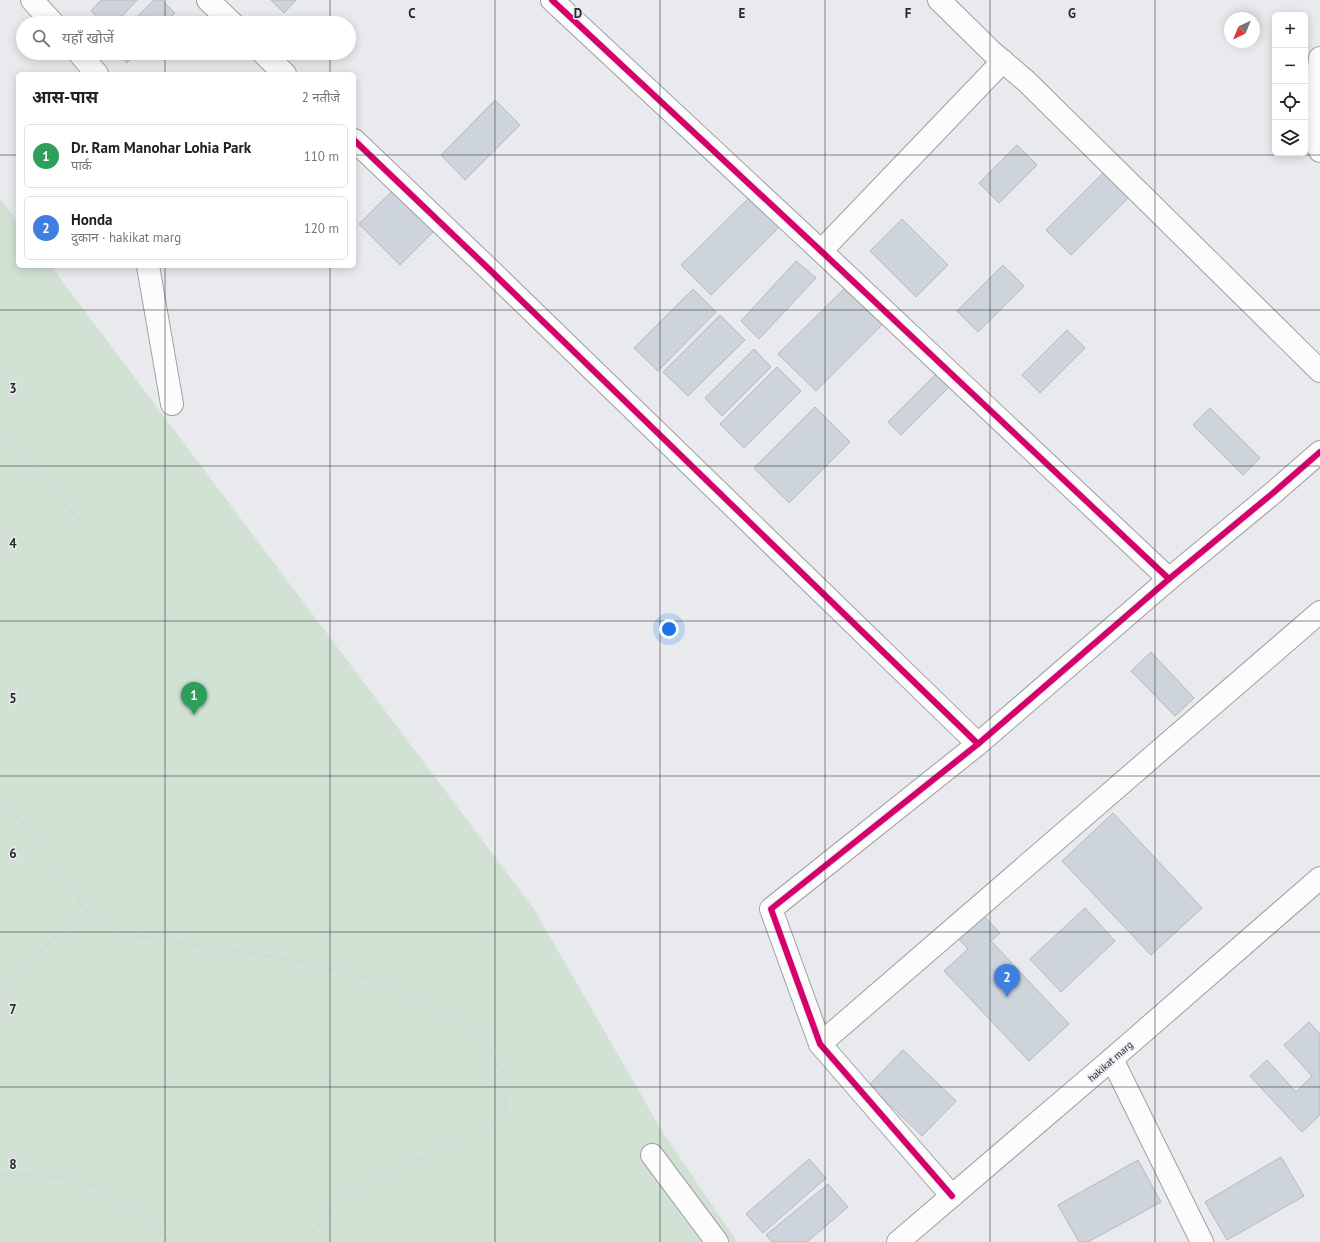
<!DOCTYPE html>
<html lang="hi">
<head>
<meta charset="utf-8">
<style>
	body { margin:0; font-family:"PT Sans","Noto Sans Devanagari",sans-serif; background:#f6f6f6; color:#222 }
	.controls { position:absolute; right:12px; top:12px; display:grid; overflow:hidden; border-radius:6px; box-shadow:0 2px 10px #0003 }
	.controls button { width:36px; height:36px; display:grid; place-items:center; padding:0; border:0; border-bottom:1px solid #e0e0e0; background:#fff; color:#222; font:20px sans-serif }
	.compass { position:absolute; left:1224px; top:12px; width:36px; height:36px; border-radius:50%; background:#fff; box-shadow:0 2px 10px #0003; rotate:223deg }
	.you { position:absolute; left:669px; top:629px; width:14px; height:14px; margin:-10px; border:3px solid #fff; border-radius:50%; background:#1a73e8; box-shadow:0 0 0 6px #1a73e833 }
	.badge { display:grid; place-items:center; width:26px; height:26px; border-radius:50%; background:#1a73e8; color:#fff; font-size:13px; font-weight:700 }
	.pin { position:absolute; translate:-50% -33px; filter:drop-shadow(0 1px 2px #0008) }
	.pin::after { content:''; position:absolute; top:21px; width:14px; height:12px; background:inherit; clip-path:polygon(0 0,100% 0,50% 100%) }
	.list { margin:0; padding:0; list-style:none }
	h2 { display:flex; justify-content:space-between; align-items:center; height:52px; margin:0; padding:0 16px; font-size:17px }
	h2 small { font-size:13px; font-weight:400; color:#767676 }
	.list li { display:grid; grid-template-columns:26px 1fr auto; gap:12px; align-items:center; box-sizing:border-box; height:64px; margin:0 8px 8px; padding:0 8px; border:1px solid #e0e0e0; border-radius:6px }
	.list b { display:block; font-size:15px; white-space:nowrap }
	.list p { margin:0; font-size:13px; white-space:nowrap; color:#767676 }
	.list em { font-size:13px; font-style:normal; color:#767676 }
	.icon { flex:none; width:22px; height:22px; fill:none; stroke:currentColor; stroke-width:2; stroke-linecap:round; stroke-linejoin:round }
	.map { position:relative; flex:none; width:1320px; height:1242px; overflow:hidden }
	.search { position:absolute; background:#fff; box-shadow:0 2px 10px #0003; left:16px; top:16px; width:340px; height:44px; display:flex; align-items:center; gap:10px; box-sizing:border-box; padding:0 14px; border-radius:22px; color:#767676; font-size:15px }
	.panel { position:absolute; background:#fff; box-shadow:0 2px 10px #0003; left:16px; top:72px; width:340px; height:196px; border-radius:6px }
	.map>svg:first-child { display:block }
</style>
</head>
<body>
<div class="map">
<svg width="1320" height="1242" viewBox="0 0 1320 1242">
	<rect width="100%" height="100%" fill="#e8eaed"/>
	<polygon fill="#d1e2d5" points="0,198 18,222 18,266 51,266 534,909 662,1131 737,1242 0,1242"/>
	<g fill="#ced4db" stroke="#b7b8ba">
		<polygon points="101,0 137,0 116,23 104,23 91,11"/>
		<polygon points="154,0 162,0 175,13 165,23 131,23"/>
		<polygon points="271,0 296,0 284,13"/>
		<polygon points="117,53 136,53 127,63"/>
		<polygon points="495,100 520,125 465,180 441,155"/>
		<polygon points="1017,145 1037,165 999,203 979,183"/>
		<polygon points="1104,172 1129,197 1071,255 1046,230"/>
		<polygon points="396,187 437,228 400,265 359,224"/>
		<polygon points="752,195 781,225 711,295 681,265"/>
		<polygon points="902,219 948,265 916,297 870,251"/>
		<polygon points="796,261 816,278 759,339 741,321"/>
		<polygon points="1003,265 1024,286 978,332 957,311"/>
		<polygon points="846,287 883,324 816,391 778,354"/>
		<polygon points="693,289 716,312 658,371 634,348"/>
		<polygon points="720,315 745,340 688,396 663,372"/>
		<polygon points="1067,330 1085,348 1040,393 1022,375"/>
		<polygon points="754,349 771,367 722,416 705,398"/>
		<polygon points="777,367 801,391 744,448 720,424"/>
		<polygon points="938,372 951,385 901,435 888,422"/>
		<polygon points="815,407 850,442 789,503 754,468"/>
		<polygon points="1210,408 1260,458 1243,475 1193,425"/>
		<polygon points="1151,652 1194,698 1175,716 1131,671"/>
		<polygon points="1113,813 1202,908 1151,955 1062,861"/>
		<polygon points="1085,908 1115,941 1061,992 1030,959"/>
		<polygon points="981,913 1000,933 991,941 1069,1024 1029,1061 944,971 968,949 956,936"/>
		<polygon points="1309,1022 1320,1034 1320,1115 1302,1132 1250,1076 1267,1060 1296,1092 1312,1076 1284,1045"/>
		<polygon points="903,1050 956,1101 922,1136 869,1085"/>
		<polygon points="1281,1157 1304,1196 1227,1240 1205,1202"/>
		<polygon points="809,1159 826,1178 763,1233 746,1214"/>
		<polygon points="1138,1160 1161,1202 1088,1242 1079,1242 1058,1205"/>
		<polygon points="828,1184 848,1207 807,1242 772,1242 766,1235"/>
	</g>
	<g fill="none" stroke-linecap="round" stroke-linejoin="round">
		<g stroke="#9fa0a2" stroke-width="24">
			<g id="minor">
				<polyline points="32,0 53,23"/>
				<polyline points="208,0 232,23"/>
				<polyline points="552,0 821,251 1169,579"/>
				<polyline points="939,0 992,52 1026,81 1320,371"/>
				<polyline points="79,53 97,74"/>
				<polyline points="263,53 285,74"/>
				<polyline points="1320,58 1313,126 1315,140 1320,151"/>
				<polyline points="354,140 491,271 978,744"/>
				<polyline points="821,251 1003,61"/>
				<polyline points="148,266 172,404"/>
				<polyline points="820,1044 1320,612"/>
				<polyline points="1112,1059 1202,1242"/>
				<polyline points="652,1155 717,1242"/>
				<polyline points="952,1196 820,1044 771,909 978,744 1169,579 1273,493 1320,452"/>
			</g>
		</g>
		<g stroke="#9fa0a2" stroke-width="24">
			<polyline id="tertiary" points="898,1242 1112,1059 1320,878"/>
		</g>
		<g stroke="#d4d5d5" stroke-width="2.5" stroke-dasharray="2 2" stroke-linecap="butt">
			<polyline points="0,428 93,536"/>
			<polyline points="0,795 7,802 59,870 86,912 135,936 285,958 373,980 411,995 479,1036 507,1079 505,1113 479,1132 352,1189 313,1230 306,1242"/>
			<polyline points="0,986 86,912"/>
			<polyline points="0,1174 56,1177 98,1187 144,1217 171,1242"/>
		</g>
		<use href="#minor" stroke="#fcfcfc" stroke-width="22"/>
		<use href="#tertiary" stroke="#fcfcfc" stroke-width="22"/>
		<g stroke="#e7e9ee" stroke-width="8">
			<g id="cycleway">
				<polyline points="552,0 821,251 1169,579"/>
				<polyline points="354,140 491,271 978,744"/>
				<polyline points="952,1196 820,1044 771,909 978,744 1169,579 1273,493 1320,452"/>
			</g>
		</g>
		<use href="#cycleway" stroke="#d6006c" stroke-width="6"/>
	</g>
	<path fill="none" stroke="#28292b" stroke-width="1" stroke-opacity="0.55" d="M165,0V23M330,0V23M495,0V1242M660,0V1242M825,0V1242M990,0V1242M1155,0V1242M165,53V74M330,53V74M0,155H18M354,155H1320M165,266V1242M330,266V1242M0,310H1320M0,466H1320M0,621H1320M0,776H1320M0,932H1320M0,1087H1320"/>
	<g text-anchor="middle" stroke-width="3" stroke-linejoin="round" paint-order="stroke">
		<g font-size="10" fill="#28292b" stroke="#e7e9ee">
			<text transform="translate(1110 1061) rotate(-41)" y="4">hakikat marg</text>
		</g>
	</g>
	<g font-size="13" text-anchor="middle" font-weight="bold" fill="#28292b" stroke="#e7e9ee" stroke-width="3" stroke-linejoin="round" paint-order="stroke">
		<text x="412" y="18">C</text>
		<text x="578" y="18">D</text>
		<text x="742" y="18">E</text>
		<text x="908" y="18">F</text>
		<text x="1072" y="18">G</text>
		<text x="13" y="393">3</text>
		<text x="13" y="548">4</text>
		<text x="13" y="703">5</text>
		<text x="13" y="858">6</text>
		<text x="13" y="1014">7</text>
		<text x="13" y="1169">8</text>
	</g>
</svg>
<div class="controls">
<button>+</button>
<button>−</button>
<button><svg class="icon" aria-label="locate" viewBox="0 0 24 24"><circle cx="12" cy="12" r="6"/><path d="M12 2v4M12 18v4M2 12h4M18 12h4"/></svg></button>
<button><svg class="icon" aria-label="layers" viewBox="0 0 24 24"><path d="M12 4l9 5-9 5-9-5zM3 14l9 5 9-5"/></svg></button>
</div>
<svg class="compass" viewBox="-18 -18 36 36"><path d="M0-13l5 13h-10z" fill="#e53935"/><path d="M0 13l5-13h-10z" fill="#767676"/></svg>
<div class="you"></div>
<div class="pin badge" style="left:194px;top:715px;background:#2e9e5b">1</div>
<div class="pin badge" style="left:1007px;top:997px;background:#3f7fe0">2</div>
<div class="search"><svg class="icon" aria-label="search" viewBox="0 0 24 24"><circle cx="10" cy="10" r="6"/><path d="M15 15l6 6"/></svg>यहाँ खोजें</div>
<section class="panel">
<h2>आस-पास<small>2 नतीजे</small></h2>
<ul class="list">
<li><span class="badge" style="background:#2e9e5b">1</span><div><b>Dr. Ram Manohar Lohia Park</b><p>पार्क</p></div><em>110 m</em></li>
<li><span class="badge" style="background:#3f7fe0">2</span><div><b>Honda</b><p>दुकान · hakikat marg</p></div><em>120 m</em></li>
</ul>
</section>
</div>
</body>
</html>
